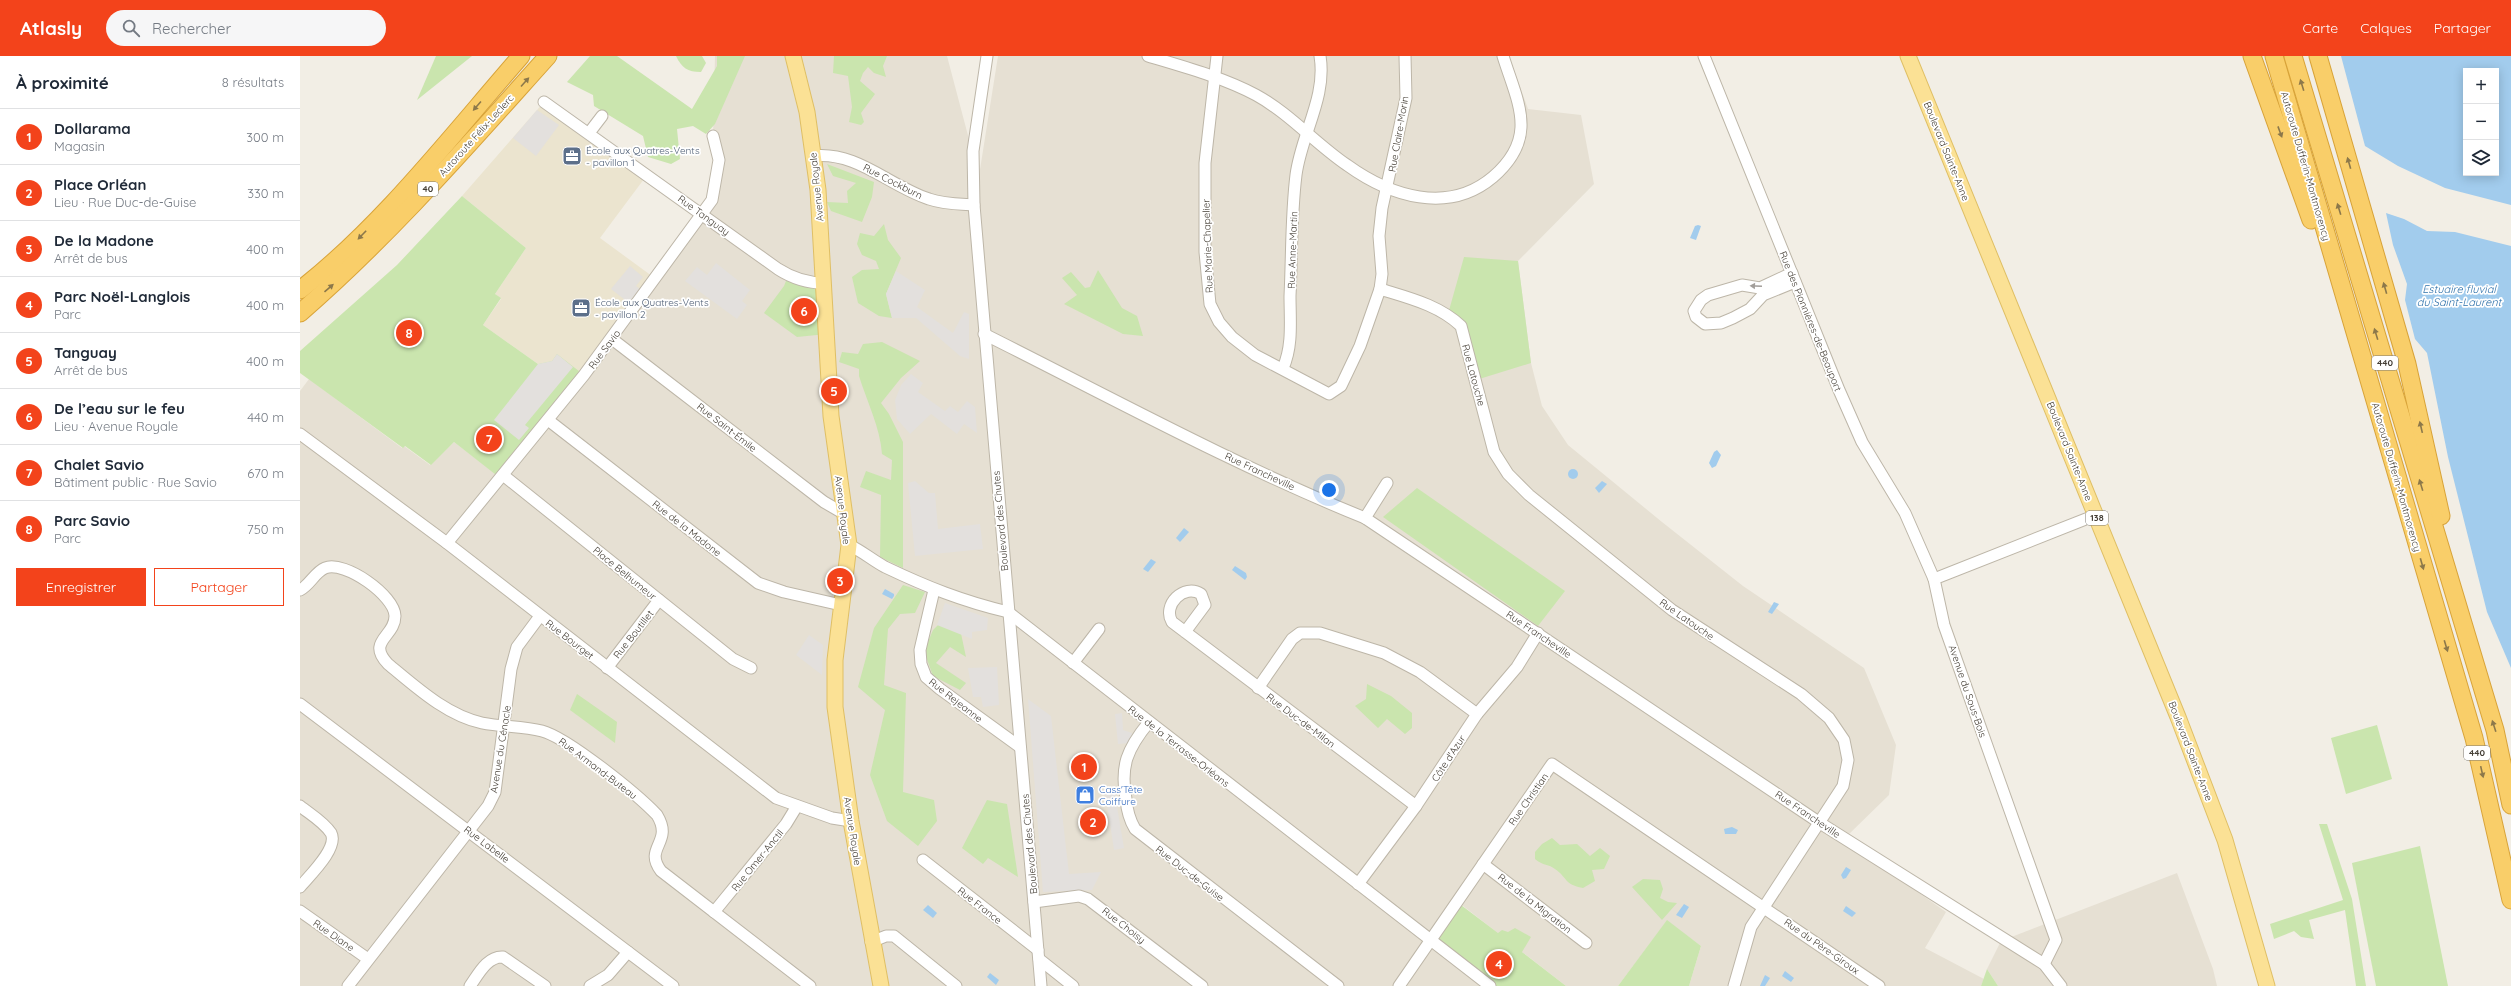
<!DOCTYPE html>
<html lang="fr">
<head>
<meta charset="utf-8">
<style>
	body { margin:0; font-family:Quicksand,sans-serif; background:#f6f6f7; color:#1f2937 }
	.controls { position:absolute; right:12px; top:12px; display:grid; overflow:hidden; border-radius:0px; box-shadow:0 2px 10px #0003 }
	.controls button { width:36px; height:36px; display:grid; place-items:center; padding:0; border:0; border-bottom:1px solid #e0e1e3; background:#fff; color:#1f2937; font:20px sans-serif }
	.you { position:absolute; left:1029px; top:434px; width:14px; height:14px; margin:-10px; border:3px solid #fff; border-radius:50%; background:#1a73e8; box-shadow:0 0 0 6px #1a73e833 }
	.badge { display:grid; place-items:center; width:26px; height:26px; border-radius:50%; background:#f3431b; color:#fff; font-size:13px; font-weight:700 }
	.pin { position:absolute; translate:-50% -50%; border:2px solid #fff; box-shadow:0 1px 4px #0006 }
	.list { margin:0; padding:0; list-style:none }
	h2 { display:flex; justify-content:space-between; align-items:center; height:52px; margin:0; padding:0 16px; font-size:17px }
	h2 small { font-size:13px; font-weight:400; color:#747a83 }
	.list li { display:grid; grid-template-columns:26px 1fr auto; gap:12px; align-items:center; box-sizing:border-box; height:56px; padding:0 16px; border-top:1px solid #e0e1e3 }
	.list b { display:block; font-size:15px; white-space:nowrap }
	.list p { margin:0; font-size:13px; white-space:nowrap; color:#747a83 }
	.list em { font-size:13px; font-style:normal; color:#747a83 }
	.actions { display:flex; gap:8px; padding:12px 16px }
	.actions a { flex:1; padding:9px 0; border:1px solid #f3431b; border-radius:0px; text-align:center; font-size:14px; color:#f3431b }
	.actions .main { background:#f3431b; color:#fff }
	.icon { flex:none; width:22px; height:22px; fill:none; stroke:currentColor; stroke-width:2; stroke-linecap:round; stroke-linejoin:round }
	.map { position:relative; flex:none; width:2211px; height:930px; overflow:hidden }
	header { display:flex; align-items:center; gap:24px; box-sizing:border-box; height:56px; padding:0 20px; background:#f3431b; color:#fff }
	header strong { font-size:19px }
	nav { display:flex; gap:22px; margin-inline-start:auto; font-size:14px }
	.search { width:280px; height:36px; background:#f6f6f7; display:flex; align-items:center; gap:10px; box-sizing:border-box; padding:0 14px; border-radius:22px; color:#747a83; font-size:15px }
	main { display:flex }
	aside { flex:1; background:#fff }
	.map>svg:first-child { display:block }
</style>
</head>
<body>
<header>
<strong>Atlasly</strong>
<div class="search"><svg class="icon" aria-label="search" viewBox="0 0 24 24"><circle cx="10" cy="10" r="6"/><path d="M15 15l6 6"/></svg>Rechercher</div>
<nav><a>Carte</a><a>Calques</a><a>Partager</a></nav>
</header>
<main>
<aside>
<h2>À proximité<small>8 résultats</small></h2>
<ul class="list">
<li><span class="badge">1</span><div><b>Dollarama</b><p>Magasin</p></div><em>300 m</em></li>
<li><span class="badge">2</span><div><b>Place Orléan</b><p>Lieu · Rue Duc-de-Guise</p></div><em>330 m</em></li>
<li><span class="badge">3</span><div><b>De la Madone</b><p>Arrêt de bus</p></div><em>400 m</em></li>
<li><span class="badge">4</span><div><b>Parc Noël-Langlois</b><p>Parc</p></div><em>400 m</em></li>
<li><span class="badge">5</span><div><b>Tanguay</b><p>Arrêt de bus</p></div><em>400 m</em></li>
<li><span class="badge">6</span><div><b>De l’eau sur le feu</b><p>Lieu · Avenue Royale</p></div><em>440 m</em></li>
<li><span class="badge">7</span><div><b>Chalet Savio</b><p>Bâtiment public · Rue Savio</p></div><em>670 m</em></li>
<li><span class="badge">8</span><div><b>Parc Savio</b><p>Parc</p></div><em>750 m</em></li>
</ul>
<div class="actions"><a class="main">Enregistrer</a><a>Partager</a></div>
</aside>
<div class="map">
<svg width="2211" height="930" viewBox="0 0 2211 930">
	<rect width="100%" height="100%" fill="#f2eee5"/>
	<g fill="#e6e0d3">
		<polygon points="415,0 647,0 675,106 675,145 698,0 1209,0 1228,53 1281,59 1294,128 1218,205 1231,307 1242,350 1268,389 1362,466 1443,530 1564,612 1596,689 1589,739 1547,780 1520,763 1465,851 1520,767 1646,856 1625,892 1684,923 1681,930 1389,930 1401,890 1367,865 1318,930 1266,930 1158,846 1190,930 0,930 0,652 157,765 0,642 0,335 9,323 102,392 104,390 130,409 154,386 200,421 412,144 419,104 413,80"/>
		<polygon points="1877,817 1913,913 1917,930 1698,930 1687,913 1701,885"/>
	</g>
	<polygon fill="#ebe4cf" points="244,46 347,119 300,182 356,223 284,319 252,305 238,308 183,269 201,243 195,238 226,192 162,140"/>
	<g fill="#cae5ae">
		<polygon points="136,0 172,0 117,44"/>
		<polygon points="290,0 317,0 392,53 417,10 417,0 445,0 415,68 406,78 393,70 377,73 380,103 371,108 348,101 343,80 294,50 293,39 267,26"/>
		<path d="M376,0H402L406,7L401,16C387,16 382,12 376,0Z"/>
		<polygon points="534,0 587,0 583,10 586,21 574,17 568,11 563,17 560,25 575,38 561,57 564,66 561,69 549,66 552,51 548,20 533,17"/>
		<polygon points="527,108 574,126 572,141 562,166 531,155 527,146 548,147 547,135 556,127 533,120"/>
		<polygon points="162,140 226,192 195,238 201,242 183,269 238,308 252,305 257,298 284,319 200,422 154,386 131,409 105,390 103,392 0,317 0,295 97,209"/>
		<polygon points="584,168 588,184 601,202 586,238 592,262 579,260 558,247 552,221 562,214 579,213 576,205 562,199 557,188 560,177 574,180"/>
		<polygon points="1164,201 1218,205 1231,307 1176,324 1166,288 1148,258"/>
		<polygon points="798,214 822,252 837,260 843,280 823,278 764,248 777,239 762,222 771,216 785,232 790,231"/>
		<polygon points="488,220 524,227 527,278 497,281 464,257 484,230"/>
		<path d="M582,286L620,305L601,322L581,347L589,358L603,386V512L580,501L581,439L560,431L566,415L591,424L592,404L582,398C580,371 567,346 559,320V313L539,306L542,296L558,298L563,288Z"/>
		<polygon points="1117,432 1265,535 1238,570 1083,461"/>
		<polygon points="603,529 625,536 615,557 600,558 588,573 584,629 606,637 603,736 634,744 637,765 618,790 587,765 570,719 585,654 558,631 574,572"/>
		<polygon points="644,563 659,568 666,601 650,591 636,607 666,627 660,634 633,620 624,595 633,574"/>
		<polygon points="1067,628 1091,640 1112,657 1112,672 1105,678 1087,663 1078,672 1055,650 1066,643"/>
		<polygon points="277,638 317,666 315,687 270,654"/>
		<polygon points="2077,669 2092,723 2046,738 2031,682"/>
		<polygon points="687,744 707,748 718,821 688,802 683,808 662,792"/>
		<polygon points="2019,768 2027,768 2052,843 2066,930 2056,930 2045,854 2009,864 2014,883 2001,881 1994,875 1974,883 1970,868 2043,844"/>
		<path d="M1252,782L1260,789L1277,788L1290,800L1300,792L1310,800L1304,813L1292,814L1295,825L1283,832C1263,828 1269,823 1255,813C1249,808 1243,810 1235,803V796L1242,788Z"/>
		<polygon points="2120,790 2148,930 2076,930 2052,807"/>
		<polygon points="1343,823 1360,824 1363,833 1360,842 1368,846 1377,847 1362,864 1332,831"/>
		<polygon points="1157,846 1198,877 1202,874 1208,876 1215,872 1231,881 1222,896 1266,930 1190,930 1131,885"/>
		<polygon points="1367,864 1401,890 1389,930 1318,930"/>
		<polygon points="1687,913 1698,930 1681,930"/>
	</g>
	<g fill="#e3e0dd">
		<polygon points="237,54 259,69 236,100 213,82"/>
		<polygon points="416,207 450,234 442,245 447,249 437,263 385,225 397,211 407,219"/>
		<polygon points="330,210 343,221 336,230 340,233 329,247 311,233"/>
		<polygon points="596,215 625,234 617,251 653,277 664,256 669,258 669,303 660,300 616,262 592,262 586,238"/>
		<polygon points="257,298 273,311 225,369 229,372 219,384 194,364 238,308 252,305"/>
		<polygon points="611,318 623,327 618,336 645,355 650,350 658,356 667,345 675,351 677,377 664,368 657,378 631,358 610,378 597,363 595,344 601,329"/>
		<polygon points="615,425 629,437 635,437 638,473 680,468 683,493 615,500 608,427"/>
		<polygon points="645,547 688,562 687,574 672,576 672,583 637,569"/>
		<polygon points="509,579 523,589 522,619 496,599"/>
		<polygon points="697,611 699,649 683,651 681,641 673,641 668,612"/>
		<polygon points="728,643 751,660 769,818 801,816 792,834 743,836"/>
		<polygon points="822,657 823,674 832,677 830,687 818,688 815,658"/>
		<polygon points="814,733 824,792 814,794 805,734"/>
	</g>
	<g fill="#a2cced" fill-rule="evenodd">
		<path d="M2041,0H2211V149L2145,132L2098,110L2065,90ZM2166,15H2196V117H2166Z"/>
		<polygon points="2086,157 2104,163 2127,175 2155,176 2211,190 2211,612 2187,556 2148,401 2127,297 2115,283 2105,244 2107,228 2093,189"/>
		<polygon points="1398,169 1401,170 1396,184 1390,182 1395,170"/>
		<polygon points="1417,394 1421,399 1416,410 1412,412 1409,407 1414,396"/>
		<circle cx="1273" cy="418" r="5"/>
		<polygon points="1302,425 1307,428 1299,437 1295,432"/>
		<polygon points="884,472 889,476 880,486 876,482"/>
		<polygon points="851,503 856,506 848,516 843,513"/>
		<polygon points="935,510 946,517 947,521 945,524 932,514"/>
		<polygon points="585,533 594,538 594,540 592,543 582,538"/>
		<polygon points="1474,546 1479,548 1472,558 1468,556"/>
		<polygon points="1432,771 1438,774 1436,778 1425,778 1424,773"/>
		<polygon points="1546,811 1551,814 1546,822 1543,823 1541,819"/>
		<polygon points="1384,848 1389,851 1382,862 1376,859"/>
		<polygon points="628,849 637,857 633,862 623,854"/>
		<polygon points="1546,850 1556,857 1552,861 1543,855"/>
		<polygon points="1485,915 1494,922 1491,926 1482,920"/>
		<polygon points="690,917 699,924 696,929 687,921"/>
		<polygon points="1465,919 1470,922 1465,930 1460,930"/>
	</g>
	<g fill="none" stroke-linecap="round" stroke-linejoin="round">
		<g stroke="#bdb6a8" stroke-width="13">
			<g id="minor">
				<polyline points="687,0 673,95 674,149 741,930"/>
				<path d="M848,0C884,11 922,21 956,39C989,57 1016,88 1047,109C1090,140 1148,159 1193,121C1239,81 1218,48 1203,0"/>
				<polyline points="917,0 905,107 905,196 910,248 919,266 932,281 955,299 1029,338 1041,330 1060,290 1080,233 1082,218 1079,180 1082,152 1106,42 1105,0"/>
				<polyline points="1404,0 1539,334 1562,386 1605,457 1634,523"/>
				<path d="M244,46L478,213C492,222 507,227 524,227"/>
				<polyline points="289,77 302,60"/>
				<path d="M513,100C557,95 589,130 629,143C643,148 659,148 674,149"/>
				<polyline points="1492,217 1460,232 1442,229 1408,239 1401,244 1394,255 1396,261 1405,268 1421,267 1433,262 1450,253 1463,239 1495,226"/>
				<path d="M1080,233C1109,242 1139,249 1161,270L1194,396L1208,418L1229,439L1372,554L1501,638L1529,662L1544,684L1548,704L1543,730L1451,871L1434,930"/>
				<path d="M684,278C810,341 934,409 1065,462L1520,767L1744,908L1761,930"/>
				<polyline points="312,283 524,446 543,457"/>
				<path d="M983,312C993,290 990,264 990,240C992,200 991,159 996,119C1001,79 1027,41 1020,0"/>
				<polyline points="248,364 458,527 484,536 541,549"/>
				<polyline points="0,378 147,487 476,742 532,762 551,765"/>
				<polyline points="203,419 433,603 451,612"/>
				<polyline points="1065,462 1087,427"/>
				<polyline points="147,487 284,319 412,144 419,104 413,80"/>
				<path d="M549,489C562,495 572,504 585,511C627,531 662,545 708,556L1190,930"/>
				<path d="M0,534C10,529 15,516 25,512C45,504 95,540 95,560C95,581 66,585 88,608C116,631 146,659 182,667C202,671 223,670 242,675C268,682 337,738 357,759C374,787 343,791 361,815L510,930"/>
				<polyline points="634,534 620,594 621,608 626,621 640,633 720,691"/>
				<path d="M885,576L905,549L901,538C884,527 862,549 872,566L1116,750"/>
				<polyline points="773,607 799,573"/>
				<polyline points="307,612 359,544"/>
				<polyline points="958,632 992,583 1000,577 1020,577 1084,597 1120,616 1177,658"/>
				<polyline points="0,648 373,930"/>
				<path d="M849,666C827,693 820,710 826,743C827,755 829,763 835,773L1038,930"/>
				<path d="M0,750C10,758 24,766 31,777C39,792 9,820 0,831"/>
				<polyline points="623,804 738,894"/>
				<polyline points="1183,808 1286,887"/>
				<polyline points="1058,828 1116,750 1177,658 1217,611 1238,577"/>
				<polyline points="734,846 779,840 788,843 902,930"/>
				<polyline points="0,855 68,903"/>
				<polyline points="414,856 486,768 497,750"/>
				<polyline points="571,886 586,880 594,880 656,930"/>
				<polyline points="739,903 773,930"/>
				<polyline points="1744,908 1756,884 1644,569 1634,523 1796,459"/>
				<polyline points="48,930 188,750 195,736 211,613 217,591 240,560"/>
				<path d="M170,930C178,919 187,900 203,901L245,930"/>
				<polyline points="290,930 308,919 328,896"/>
				<polyline points="1099,930 1252,708 1579,930"/>
			</g>
		</g>
		<g stroke="#dfbf65" stroke-width="17">
			<g id="major">
				<polyline points="493,0 507,56 518,134 531,360 549,489 535,604 535,651 551,765 581,930"/>
				<polyline points="1608,0 1878,661 1925,784 1967,930"/>
			</g>
		</g>
		<g stroke="#d8a339" stroke-width="19">
			<g id="highway">
				<polyline points="1952,0 2011,164"/>
				<polyline points="1974,0 2174,682 2211,844"/>
				<polyline points="1993,0 2195,674 2211,749"/>
				<polyline points="2018,0 2107,308 2141,460"/>
				<path d="M0,234C83,169 152,79 221,0"/>
				<path d="M0,257C90,179 168,89 248,0"/>
			</g>
		</g>
		<use href="#minor" stroke="#fff" stroke-width="11"/>
		<use href="#major" stroke="#fbe195" stroke-width="15"/>
		<use href="#highway" stroke="#f9ce69" stroke-width="17"/>
	</g>
	<defs><path id="oneway-solid" d="M-6-.8H1V-3.2L6.5 0L1 3.2V.8H-6Z"/></defs>
	<g fill="#8c784a">
		<use href="#oneway-solid" transform="translate(225 26) rotate(-48)"/>
		<use href="#oneway-solid" transform="translate(2002 29) rotate(-107)"/>
		<use href="#oneway-solid" transform="translate(177 50) rotate(131)"/>
		<use href="#oneway-solid" transform="translate(1980 76) rotate(70)"/>
		<use href="#oneway-solid" transform="translate(2049 107) rotate(-106)"/>
		<use href="#oneway-solid" transform="translate(2039 153) rotate(-107)"/>
		<use href="#oneway-solid" transform="translate(62 179) rotate(134)"/>
		<use href="#oneway-solid" transform="translate(29 232) rotate(-41)"/>
		<use href="#oneway-solid" transform="translate(2085 232) rotate(-106)"/>
		<use href="#oneway-solid" transform="translate(2076 278) rotate(-107)"/>
		<use href="#oneway-solid" transform="translate(2121 371) rotate(-103)"/>
		<use href="#oneway-solid" transform="translate(2121 429) rotate(-107)"/>
		<use href="#oneway-solid" transform="translate(2122 508) rotate(74)"/>
		<use href="#oneway-solid" transform="translate(2146 590) rotate(73)"/>
		<use href="#oneway-solid" transform="translate(2194 670) rotate(-108)"/>
		<use href="#oneway-solid" transform="translate(2182 716) rotate(77)"/>
	</g>
	<use fill="#a29e9a" href="#oneway-solid" transform="translate(1456 230) rotate(-177)"/>
	<defs>
		<g id="office-square" transform="scale(1)"><rect x="-9" y="-9" width="18" height="18" rx="4" fill="#5c6f8a" stroke="#fff"/><path d="M-6-3h4V-5.5h4V-3h4V5H-6ZM-1-4.5V-3h2v-1.5ZM-6 0V1H6V0Z" fill="#fff"/></g>
		<g id="shop-square" transform="scale(1)"><rect x="-9" y="-9" width="18" height="18" rx="4" fill="#3f7fe0" stroke="#fff"/><path d="M-5-2.5h2.3a2.7 3.5 0 0 1 5.4 0H5L5.5 6h-11ZM-1.5-2.5h3a1.5 2.3 0 0 0-3 0Z" fill="#fff"/></g>
	</defs>
	<g fill-rule="evenodd">
		<use href="#office-square" x="272" y="100"/>
		<use href="#office-square" x="281" y="252"/>
		<use href="#shop-square" x="785" y="739"/>
	</g>
	<g text-anchor="middle" stroke-width="3.5" stroke-linejoin="round" paint-order="stroke">
		<g fill="#fff" stroke="#7c7872" stroke-width="1">
			<rect x="118" y="126" width="20" height="14" rx="3"/>
			<rect x="2072" y="300" width="26" height="14" rx="3"/>
			<rect x="1786" y="455" width="22" height="14" rx="3"/>
			<rect x="2164" y="690" width="26" height="14" rx="3"/>
		</g>
		<g font-size="9" font-weight="bold" fill="#443e35">
			<text x="128" y="136">40</text>
			<text x="2085" y="310">440</text>
			<text x="1797" y="465">138</text>
			<text x="2177" y="700">440</text>
		</g>
		<g font-size="10" fill="#443e35" stroke="#fff">
			<text transform="translate(1098 78) rotate(-80)" y="4">Rue Claire-Morin</text>
			<text transform="translate(176 79) rotate(-48)" y="4">Autoroute Félix-Leclerc</text>
			<text transform="translate(1647 95) rotate(68)" y="4">Boulevard Sainte-Anne</text>
			<text transform="translate(2006 110) rotate(74)" y="4">Autoroute Dufferin-Montmorency</text>
			<text transform="translate(593 125) rotate(27)" y="4">Rue Cockburn</text>
			<text transform="translate(516 131) rotate(-96)" y="4">Avenue Royale</text>
			<text transform="translate(404 159) rotate(36)" y="4">Rue Tanguay</text>
			<text transform="translate(907 190) rotate(-92)" y="4">Rue Marie-Chapelier</text>
			<text transform="translate(992 194) rotate(-88)" y="4">Rue Anne-Martin</text>
			<text transform="translate(1511 265) rotate(68)" y="4">Rue des Pionnières-de-Beauport</text>
			<text transform="translate(304 293) rotate(-53)" y="4">Rue Savio</text>
			<text transform="translate(1174 319) rotate(75)" y="4">Rue Latouche</text>
			<text transform="translate(427 371) rotate(38)" y="4">Rue Saint-Émile</text>
			<text transform="translate(1770 395) rotate(68)" y="4">Boulevard Sainte-Anne</text>
			<text transform="translate(960 415) rotate(25)" y="4">Rue Francheville</text>
			<text transform="translate(2097 421) rotate(74)" y="4">Autoroute Dufferin-Montmorency</text>
			<text transform="translate(543 454) rotate(83)" y="4">Avenue Royale</text>
			<text transform="translate(700 465) rotate(-95)" y="4">Boulevard des Chutes</text>
			<text transform="translate(387 472) rotate(38)" y="4">Rue de la Madone</text>
			<text transform="translate(325 517) rotate(39)" y="4">Place Belhumeur</text>
			<text transform="translate(1387 563) rotate(35)" y="4">Rue Latouche</text>
			<text transform="translate(333 578) rotate(-52)" y="4">Rue Boutillet</text>
			<text transform="translate(1239 578) rotate(34)" y="4">Rue Francheville</text>
			<text transform="translate(270 583) rotate(38)" y="4">Rue Bourget</text>
			<text transform="translate(1668 635) rotate(71)" y="4">Avenue du Sous-Bois</text>
			<text transform="translate(656 644) rotate(38)" y="4">Rue Rejeanne</text>
			<text transform="translate(1001 664) rotate(37)" y="4">Rue Duc-de-Milan</text>
			<text transform="translate(879 690) rotate(38)" y="4">Rue de la Terrasse-Orléans</text>
			<text transform="translate(200 693) rotate(-81)" y="4">Avenue du Cénacle</text>
			<text transform="translate(1891 695) rotate(69)" y="4">Boulevard Sainte-Anne</text>
			<text transform="translate(1148 702) rotate(-57)" y="4">Côte d'Azur</text>
			<text transform="translate(298 712) rotate(37)" y="4">Rue Armand-Buteau</text>
			<text transform="translate(1228 743) rotate(-55)" y="4">Rue Christian</text>
			<text transform="translate(1508 758) rotate(34)" y="4">Rue Francheville</text>
			<text transform="translate(553 775) rotate(81)" y="4">Avenue Royale</text>
			<text transform="translate(187 788) rotate(37)" y="4">Rue Labelle</text>
			<text transform="translate(729 788) rotate(-95)" y="4">Boulevard des Chutes</text>
			<text transform="translate(457 804) rotate(-51)" y="4">Rue Omer-Anctil</text>
			<text transform="translate(890 817) rotate(38)" y="4">Rue Duc-de-Guise</text>
			<text transform="translate(1235 847) rotate(38)" y="4">Rue de la Migration</text>
			<text transform="translate(680 849) rotate(38)" y="4">Rue France</text>
			<text transform="translate(824 869) rotate(38)" y="4">Rue Choisy</text>
			<text transform="translate(34 879) rotate(35)" y="4">Rue Diane</text>
			<text transform="translate(1522 890) rotate(35)" y="4">Rue du Père-Giroux</text>
		</g>
		<g font-size="10" fill="#4e5e75" stroke="#fff" text-anchor="start">
			<text x="286" y="98">École aux Quatres-Vents<tspan x="286" dy="12">- pavillon 1</tspan></text>
			<text x="295" y="250">École aux Quatres-Vents<tspan x="295" dy="12">- pavillon 2</tspan></text>
		</g>
		<g font-size="10" fill="#366cbe" stroke="#fff" text-anchor="start">
			<text x="799" y="737">Cass'Tête<tspan x="799" dy="12">Coiffure</tspan></text>
		</g>
		<g font-size="11" font-style="italic" fill="#3274ac" stroke="#fff">
			<text x="2159" y="237">Estuaire fluvial<tspan x="2159" dy="13">du Saint-Laurent</tspan></text>
		</g>
	</g>
</svg>
<div class="controls">
<button>+</button>
<button>−</button>
<button><svg class="icon" aria-label="layers" viewBox="0 0 24 24"><path d="M12 4l9 5-9 5-9-5zM3 14l9 5 9-5"/></svg></button>
</div>
<div class="you"></div>
<div class="pin badge" style="left:784px;top:711px">1</div>
<div class="pin badge" style="left:793px;top:766px">2</div>
<div class="pin badge" style="left:540px;top:525px">3</div>
<div class="pin badge" style="left:1199px;top:908px">4</div>
<div class="pin badge" style="left:534px;top:335px">5</div>
<div class="pin badge" style="left:504px;top:255px">6</div>
<div class="pin badge" style="left:189px;top:383px">7</div>
<div class="pin badge" style="left:109px;top:277px">8</div>
</div>
</main>
</body>
</html>
